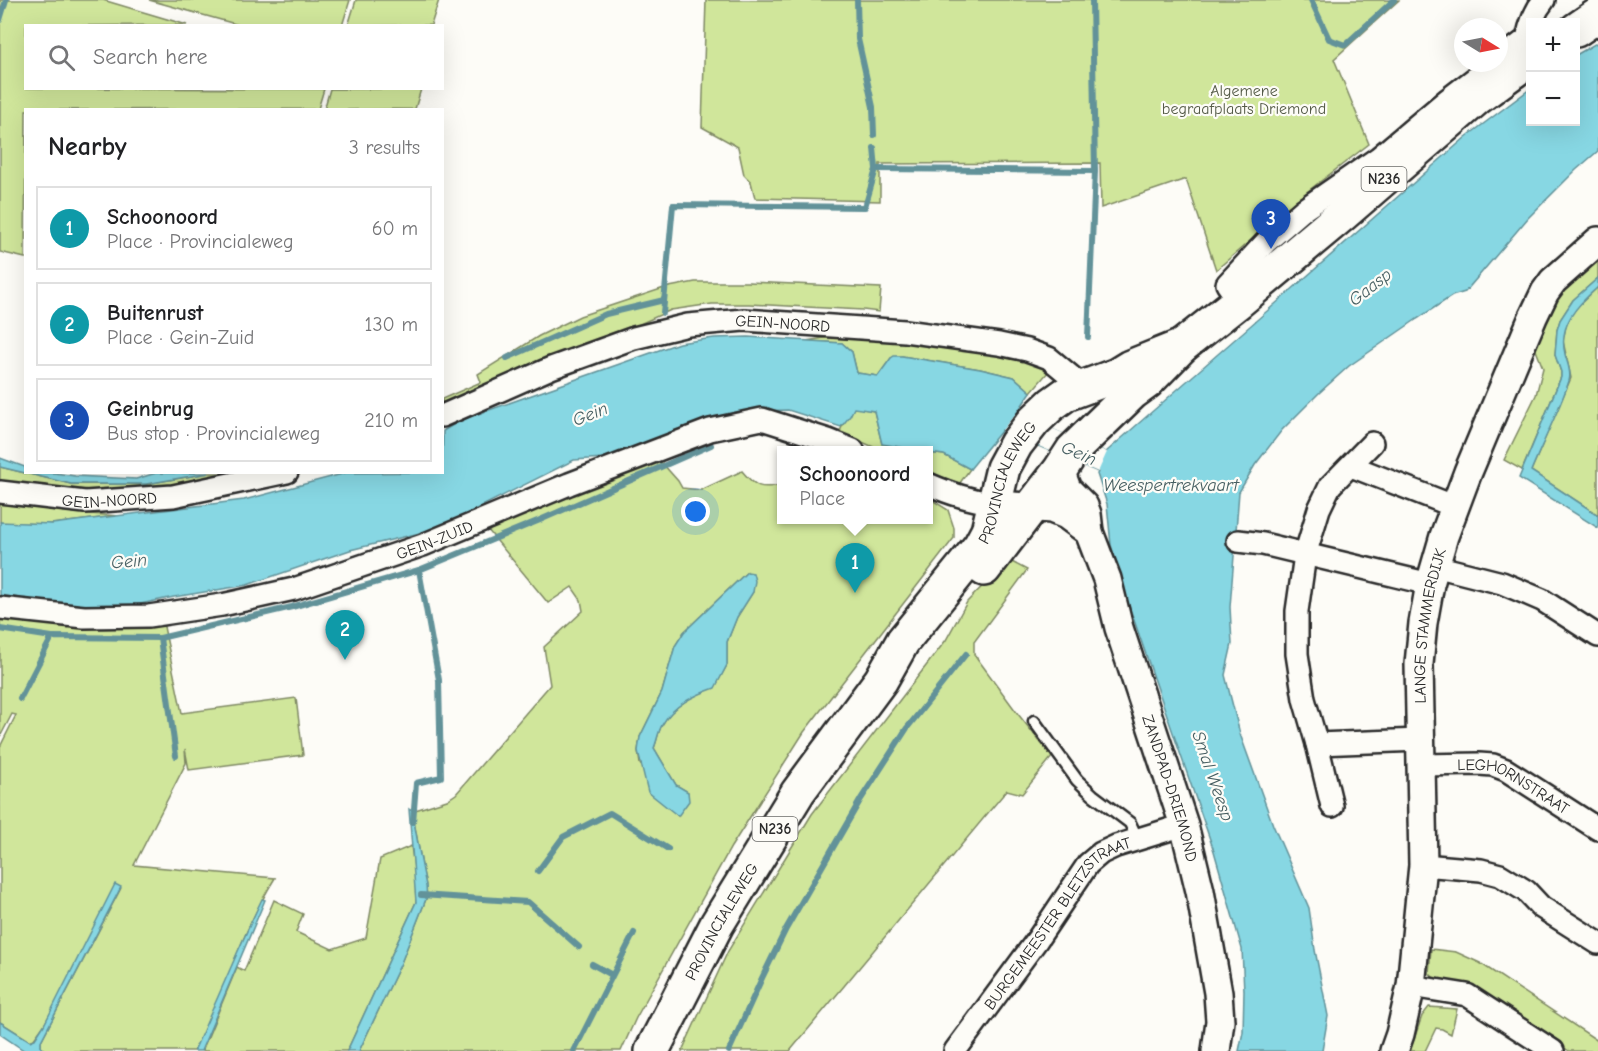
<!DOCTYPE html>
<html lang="en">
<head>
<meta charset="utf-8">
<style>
	body { margin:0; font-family:"Comic Neue",sans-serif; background:#f6f6f6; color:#202124 }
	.controls { position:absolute; right:18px; top:18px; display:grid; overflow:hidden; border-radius:0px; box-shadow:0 6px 24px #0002 }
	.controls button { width:54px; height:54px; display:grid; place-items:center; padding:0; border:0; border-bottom:2px solid #e0e0e0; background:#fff; color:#202124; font:30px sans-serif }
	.compass { position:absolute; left:1454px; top:18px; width:54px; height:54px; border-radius:50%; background:#fff; box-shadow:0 6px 24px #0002; rotate:100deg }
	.you { position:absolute; left:696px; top:512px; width:21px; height:21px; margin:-15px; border:4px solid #fff; border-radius:50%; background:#1a73e8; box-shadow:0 0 0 9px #1a73e833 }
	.badge { display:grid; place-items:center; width:39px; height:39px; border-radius:50%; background:#1f6fb2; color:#fff; font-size:20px; font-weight:700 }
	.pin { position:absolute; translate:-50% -50px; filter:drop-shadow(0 2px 3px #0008) }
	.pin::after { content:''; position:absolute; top:32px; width:21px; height:18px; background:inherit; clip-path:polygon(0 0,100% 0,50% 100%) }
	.popup { position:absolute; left:777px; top:446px; width:156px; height:78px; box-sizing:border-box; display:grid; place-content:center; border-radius:0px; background:#fff; filter:drop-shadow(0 2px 4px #0005); font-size:20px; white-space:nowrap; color:#757577 }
	.popup b { font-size:22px; color:#202124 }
	.popup::after { content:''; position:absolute; left:50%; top:100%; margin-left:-12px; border:12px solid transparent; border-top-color:#fff }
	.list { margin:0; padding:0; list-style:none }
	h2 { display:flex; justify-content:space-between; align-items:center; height:78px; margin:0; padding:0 24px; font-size:26px }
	h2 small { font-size:20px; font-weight:400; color:#757577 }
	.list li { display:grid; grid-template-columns:39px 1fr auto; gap:18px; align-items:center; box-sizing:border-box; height:84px; margin:0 12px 12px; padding:0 12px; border:2px solid #e0e0e0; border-radius:0px }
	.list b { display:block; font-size:22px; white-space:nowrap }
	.list p { margin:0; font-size:20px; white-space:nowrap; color:#757577 }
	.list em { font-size:20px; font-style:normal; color:#757577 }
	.icon { flex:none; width:33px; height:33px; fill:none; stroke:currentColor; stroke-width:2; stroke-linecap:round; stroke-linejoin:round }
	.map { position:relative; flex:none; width:1598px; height:1051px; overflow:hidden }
	.search { position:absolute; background:#fff; box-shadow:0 6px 24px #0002; left:24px; top:24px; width:420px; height:66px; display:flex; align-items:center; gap:15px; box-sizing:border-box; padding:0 21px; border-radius:0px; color:#757577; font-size:22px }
	.panel { position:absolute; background:#fff; box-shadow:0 6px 24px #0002; left:24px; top:108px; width:420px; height:366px; border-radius:0px }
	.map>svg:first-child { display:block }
</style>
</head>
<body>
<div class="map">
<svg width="1598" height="1051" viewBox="0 0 1598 1051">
	<rect width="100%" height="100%" fill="#fdfcf7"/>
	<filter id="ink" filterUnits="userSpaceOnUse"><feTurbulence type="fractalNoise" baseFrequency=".0167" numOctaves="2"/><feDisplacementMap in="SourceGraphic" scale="12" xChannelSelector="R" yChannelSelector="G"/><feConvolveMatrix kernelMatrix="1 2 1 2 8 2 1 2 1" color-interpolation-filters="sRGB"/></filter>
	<g filter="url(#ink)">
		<g fill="#d0e69b" stroke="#7e8863" stroke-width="1.5" fill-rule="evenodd">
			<polygon points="0,0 103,0 187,25 26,26 26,88 324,89 318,109 26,110 25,258 0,252"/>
			<polygon points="149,0 350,0 342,26 239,25"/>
			<polygon points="356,0 439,0 431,25 348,26"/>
			<polygon points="706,0 1399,0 1334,59 1369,144 1308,191 1216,270 1186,179 1101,208 1100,163 880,164 880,201 755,198 751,182 744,175 738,147 702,127"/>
			<polygon points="330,89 421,89 415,109 324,110"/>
			<polygon points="1598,251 1598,278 1573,300 1560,320 1557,330 1555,355 1561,372 1561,377 1522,470 1504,460 1536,395 1543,368 1534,345 1554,299"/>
			<polygon points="695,282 748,282 881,288 879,312 863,310 749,304 712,304 671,310 443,412 442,399 481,382 478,374 539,336 580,316 664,288"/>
			<polygon points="1598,287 1598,515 1531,471 1571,378 1563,341 1566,326 1570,316 1579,305"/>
			<polygon points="866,331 992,352 1045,364 1049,371 1031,392 1014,377 980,369 902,356 891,358 878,376 857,373 852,352 842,343 806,341"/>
			<path d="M854,407L874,411L882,444L917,450H880L840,432C842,423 850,416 854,407Z"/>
			<polygon points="929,453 944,455 970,469 957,487 929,473"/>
			<path d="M655,455L678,481L682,488L701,490L742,471C756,488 761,489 781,485L782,520H928L929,498L948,510L954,528V538L804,732L731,847L636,1018L621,1051H359L401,963L426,899C428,887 425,883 423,871C419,851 416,831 412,811L447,800L456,794L550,685L544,647L583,611L581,600L572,587L548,603L483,524ZM747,572L753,592L737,617L727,642V665L715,687C695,695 672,705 662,725C658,732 657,741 654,748L676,785L688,792L678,816L640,764L638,751L640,737L662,692L675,646L684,632Z"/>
			<polygon points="0,467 71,484 146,484 209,473 265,473 133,495 0,486"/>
			<path d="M0,500C38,511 79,513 118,516L51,524L2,523L0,522Z"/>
			<polygon points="1008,560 1027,570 974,642 974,654 1018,714 1052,757 1022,794 1007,790 790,1051 682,1051 728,951 812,814 946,640 967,602"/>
			<path d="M0,616L163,622L182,713L296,698L303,755L189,770L185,749L186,763L134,865L275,878C256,908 242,941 229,974C218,1000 206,1026 194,1051H46L41,1047V1041L121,888L44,1025L34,1039L30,1041L0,1022V747L16,715L12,714L0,737Z"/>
			<polygon points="411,846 415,875 416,902 347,1051 202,1051 237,967 244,971 274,900 303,914 296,932 332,949 366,938 380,859"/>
			<polygon points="1431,949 1456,952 1480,963 1598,1041 1598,1051 1569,1051 1476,988 1462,983 1435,979 1429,973"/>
			<polygon points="1429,1007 1457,1009 1451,1034 1442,1029 1436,1028 1425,1051 1410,1051 1422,1016"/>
		</g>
		<g fill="#87d7e3" stroke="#629299" stroke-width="1.5">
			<polygon points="1598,42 1598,151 1576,170 1528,218 1465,292 1452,296 1417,319 1349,366 1319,393 1282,430 1255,465 1239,492 1230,607 1232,644 1225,675 1240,734 1273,825 1309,908 1315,950 1328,1016 1322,1051 1239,1051 1243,1032 1244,991 1242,949 1214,851 1126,597 1111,545 1107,504 1097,474 1098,472 1002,430 970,469 944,455 929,453 928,450 917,450 882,444 874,411 854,408 850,416 841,427 788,410 757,411 719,419 604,458 574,460 436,529 350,550 247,585 174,597 116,609 53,604 0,595 0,522 52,524 244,500 346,473 442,472 443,431 461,420 679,343 714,338 748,337 842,343 852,352 857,373 878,376 891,358 894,356 902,356 980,369 1014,377 1031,392 1016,414 1106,452 1466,137 1530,89 1530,122 1576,122 1576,55"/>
			<path d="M1598,278V287C1577,305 1558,325 1565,354C1567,363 1572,372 1569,381C1559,411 1543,441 1531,471L1598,515V528L1519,478L1561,377V372L1555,355L1557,330L1560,320L1573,300Z"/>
			<polygon points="0,458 25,467 26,472 55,473 75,476 136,479 156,473 209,473 146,484 71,484 0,467"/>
			<path d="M747,572L753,573L755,581L753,592L737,617L727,642V665L715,688C695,695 673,705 662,725C658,732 657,741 654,748L676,785L688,792L689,801L678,816L648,792L638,751L640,737L662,692L675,646L684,632Z"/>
			<path d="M409,809L412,811C416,831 419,851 423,871C425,883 428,887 426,899L401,963L359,1051H347L416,902Z"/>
			<polygon points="115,884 121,887 41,1041 41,1047 46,1051 25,1051 0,1034 0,1022 30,1041 35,1039 44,1025"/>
			<path d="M262,899L265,900L201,1051H194C217,1000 238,949 262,899Z"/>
		</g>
		<polygon fill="#fdfcf7" points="1016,413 1107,452 1098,472 1002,430"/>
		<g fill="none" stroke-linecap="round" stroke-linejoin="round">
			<g stroke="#629299" stroke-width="6">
				<polyline points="857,0 858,39 873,107 874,135"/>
				<polyline points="1311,0 1329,39 1345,45 1394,0"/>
				<polyline points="0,20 6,0"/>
				<polyline points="876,169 1095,171"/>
				<polyline points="663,313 673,205 865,207 876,169 874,148"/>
				<polyline points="1088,337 1095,171 1092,0"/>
				<polyline points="507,358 606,314 664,300"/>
				<polyline points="0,629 52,637"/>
				<polyline points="160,638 176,756"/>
				<polyline points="20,699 52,637 160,638 292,607 419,570 540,520 711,445"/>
				<polyline points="413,822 416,783 441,777 439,680 419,570"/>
				<polyline points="538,871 563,837 610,813 668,849"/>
				<polyline points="421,895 528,902 579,947"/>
				<polyline points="592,964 612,975"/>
				<polyline points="574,1051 634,933"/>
				<polyline points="729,1051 762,978 786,929 861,799 907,728 966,654"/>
			</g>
			<g stroke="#2b2b2b" stroke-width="15">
				<polyline id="service" points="1034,721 1077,780 1093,795 1130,823 1138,840"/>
			</g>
			<g stroke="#2b2b2b" stroke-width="26">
				<g id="minor">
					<path d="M1499,60L1527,39C1530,24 1534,12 1544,0"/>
					<polyline points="1239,301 1227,284 1266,242 1303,210 1378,158 1448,99 1495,63"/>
					<path id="s1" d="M442,416L551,368L634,338L688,325L744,320L905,331L999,344L1027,350L1049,358L1085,388"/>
					<polyline points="1351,466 1456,507"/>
					<path d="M928,484C953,495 969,499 995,504"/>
					<path id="s2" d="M0,492L85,502L173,496L287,472"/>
					<polyline points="1238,541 1263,544 1430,584"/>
					<polyline points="1435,566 1502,583 1542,600 1598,636"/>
					<path id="s3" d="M0,608L84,617L149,616L222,605L294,589L423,545L569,484L710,430L762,419L828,440L853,450"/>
					<polyline points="1317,744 1420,740"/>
					<path id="s4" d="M1421,765L1479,764L1493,765L1506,770L1598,829"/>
					<polyline points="1332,806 1317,744 1304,699 1297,654 1297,611 1305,555 1319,509 1330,486 1372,443"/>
					<polyline points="1423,865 1481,870 1500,875 1526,891 1541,907 1598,943"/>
					<polyline points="1411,986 1467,995 1553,1051"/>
					<path id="s5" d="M955,1051L1037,940L1088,864L1101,853L1116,846L1184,825"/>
				</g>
			</g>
			<g stroke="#2b2b2b" stroke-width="32">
				<g id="tertiary">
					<path id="s6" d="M1060,470L1067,489L1084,506L1087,514L1089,532L1107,579L1119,628L1184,825L1200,891L1218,993L1220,1021L1216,1051"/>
					<polyline points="1013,506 1051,509 1066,515 1089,532"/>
					<path id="s7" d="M1394,1051L1400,1034L1411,986L1423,865L1419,664L1423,623L1430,584L1444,536L1468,472L1533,317L1545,292L1553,281L1598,241"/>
				</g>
			</g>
			<g stroke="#2b2b2b" stroke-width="38">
				<g id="primary">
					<polyline points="1576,30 1598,15"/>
					<polyline points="984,569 1060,470 1073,450 1132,393 1147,382 1182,346 1239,301 1343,214 1477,98 1530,59"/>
					<path id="s8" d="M652,1051L717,924L798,792L881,680L903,641L980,546L988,531L1003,468L1016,444L1034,421L1052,404L1066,394L1117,375L1130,367L1182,346"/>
				</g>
			</g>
			<use href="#service" stroke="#fdfcf7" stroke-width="10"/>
			<use href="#minor" stroke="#fdfcf7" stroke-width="21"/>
			<use href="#tertiary" stroke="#fdfcf7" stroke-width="27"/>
			<use href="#primary" stroke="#fdfcf7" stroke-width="33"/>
		</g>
	</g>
	<g text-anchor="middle" stroke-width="4.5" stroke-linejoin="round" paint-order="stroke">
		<g fill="#fdfcf7" stroke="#6a6a68" stroke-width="1.5">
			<rect x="1361.5" y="167" width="45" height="24" rx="4.5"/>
			<rect x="752.5" y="817" width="45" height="24" rx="4.5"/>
		</g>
		<g font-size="15" font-weight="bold" fill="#2b2b2b">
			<text x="1384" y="184">N236</text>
			<text x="775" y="834">N236</text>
		</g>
		<g font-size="16" fill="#545a47" stroke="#fdfcf7">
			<text x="1244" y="96">Algemene<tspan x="1244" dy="18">begraafplaats Driemond</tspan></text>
		</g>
		<g font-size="16" fill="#2b2b2b" stroke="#fdfcf7">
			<text dy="6" stroke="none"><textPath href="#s1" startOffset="358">GEIN-NOORD</textPath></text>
			<text dy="6" stroke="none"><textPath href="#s8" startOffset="674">PROVINCIALEWEG</textPath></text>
			<text dy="6" stroke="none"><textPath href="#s2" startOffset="110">GEIN-NOORD</textPath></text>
			<text dy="6" stroke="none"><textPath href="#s3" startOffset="446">GEIN-ZUID</textPath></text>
			<text dy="6" stroke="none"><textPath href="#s7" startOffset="429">LANGE STAMMERDIJK</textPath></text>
			<text dy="6" stroke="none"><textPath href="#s6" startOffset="340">ZANDPAD-DRIEMOND</textPath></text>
			<text dy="6" stroke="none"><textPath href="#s4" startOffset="98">LEGHORNSTRAAT</textPath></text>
			<text dy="6" stroke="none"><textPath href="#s8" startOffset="147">PROVINCIALEWEG</textPath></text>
			<text dy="6" stroke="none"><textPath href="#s5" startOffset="166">BURGEMEESTER BLETZSTRAAT</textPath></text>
		</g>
		<g font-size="18" font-style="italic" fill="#475f62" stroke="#fdfcf7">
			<text transform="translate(1370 287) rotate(-38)" y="6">Gaasp</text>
			<text transform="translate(590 414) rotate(-22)" y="6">Gein</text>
			<text transform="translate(1079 453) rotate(23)" y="6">Gein</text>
			<text x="1171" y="491">Weespertrekvaart</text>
			<text transform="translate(129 561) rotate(-5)" y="6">Gein</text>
			<text transform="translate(1213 776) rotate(71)" y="6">Smal Weesp</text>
		</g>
	</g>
</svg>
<div class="controls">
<button>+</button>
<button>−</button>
</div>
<svg class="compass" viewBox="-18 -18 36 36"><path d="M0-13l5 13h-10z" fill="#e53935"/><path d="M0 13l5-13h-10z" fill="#757577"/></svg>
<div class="you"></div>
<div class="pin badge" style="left:855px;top:593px;background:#0f9aa8">1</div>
<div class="popup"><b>Schoonoord</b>Place</div>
<div class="pin badge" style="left:345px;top:660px;background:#0f9aa8">2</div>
<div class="pin badge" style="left:1271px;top:249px;background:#1a4fb4">3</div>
<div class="search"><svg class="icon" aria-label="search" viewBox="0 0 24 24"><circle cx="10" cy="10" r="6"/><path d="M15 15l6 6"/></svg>Search here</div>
<section class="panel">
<h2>Nearby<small>3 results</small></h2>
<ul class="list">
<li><span class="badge" style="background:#0f9aa8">1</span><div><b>Schoonoord</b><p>Place · Provincialeweg</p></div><em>60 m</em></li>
<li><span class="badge" style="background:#0f9aa8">2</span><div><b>Buitenrust</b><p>Place · Gein-Zuid</p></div><em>130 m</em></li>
<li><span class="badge" style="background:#1a4fb4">3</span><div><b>Geinbrug</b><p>Bus stop · Provincialeweg</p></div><em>210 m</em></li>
</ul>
</section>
</div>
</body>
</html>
